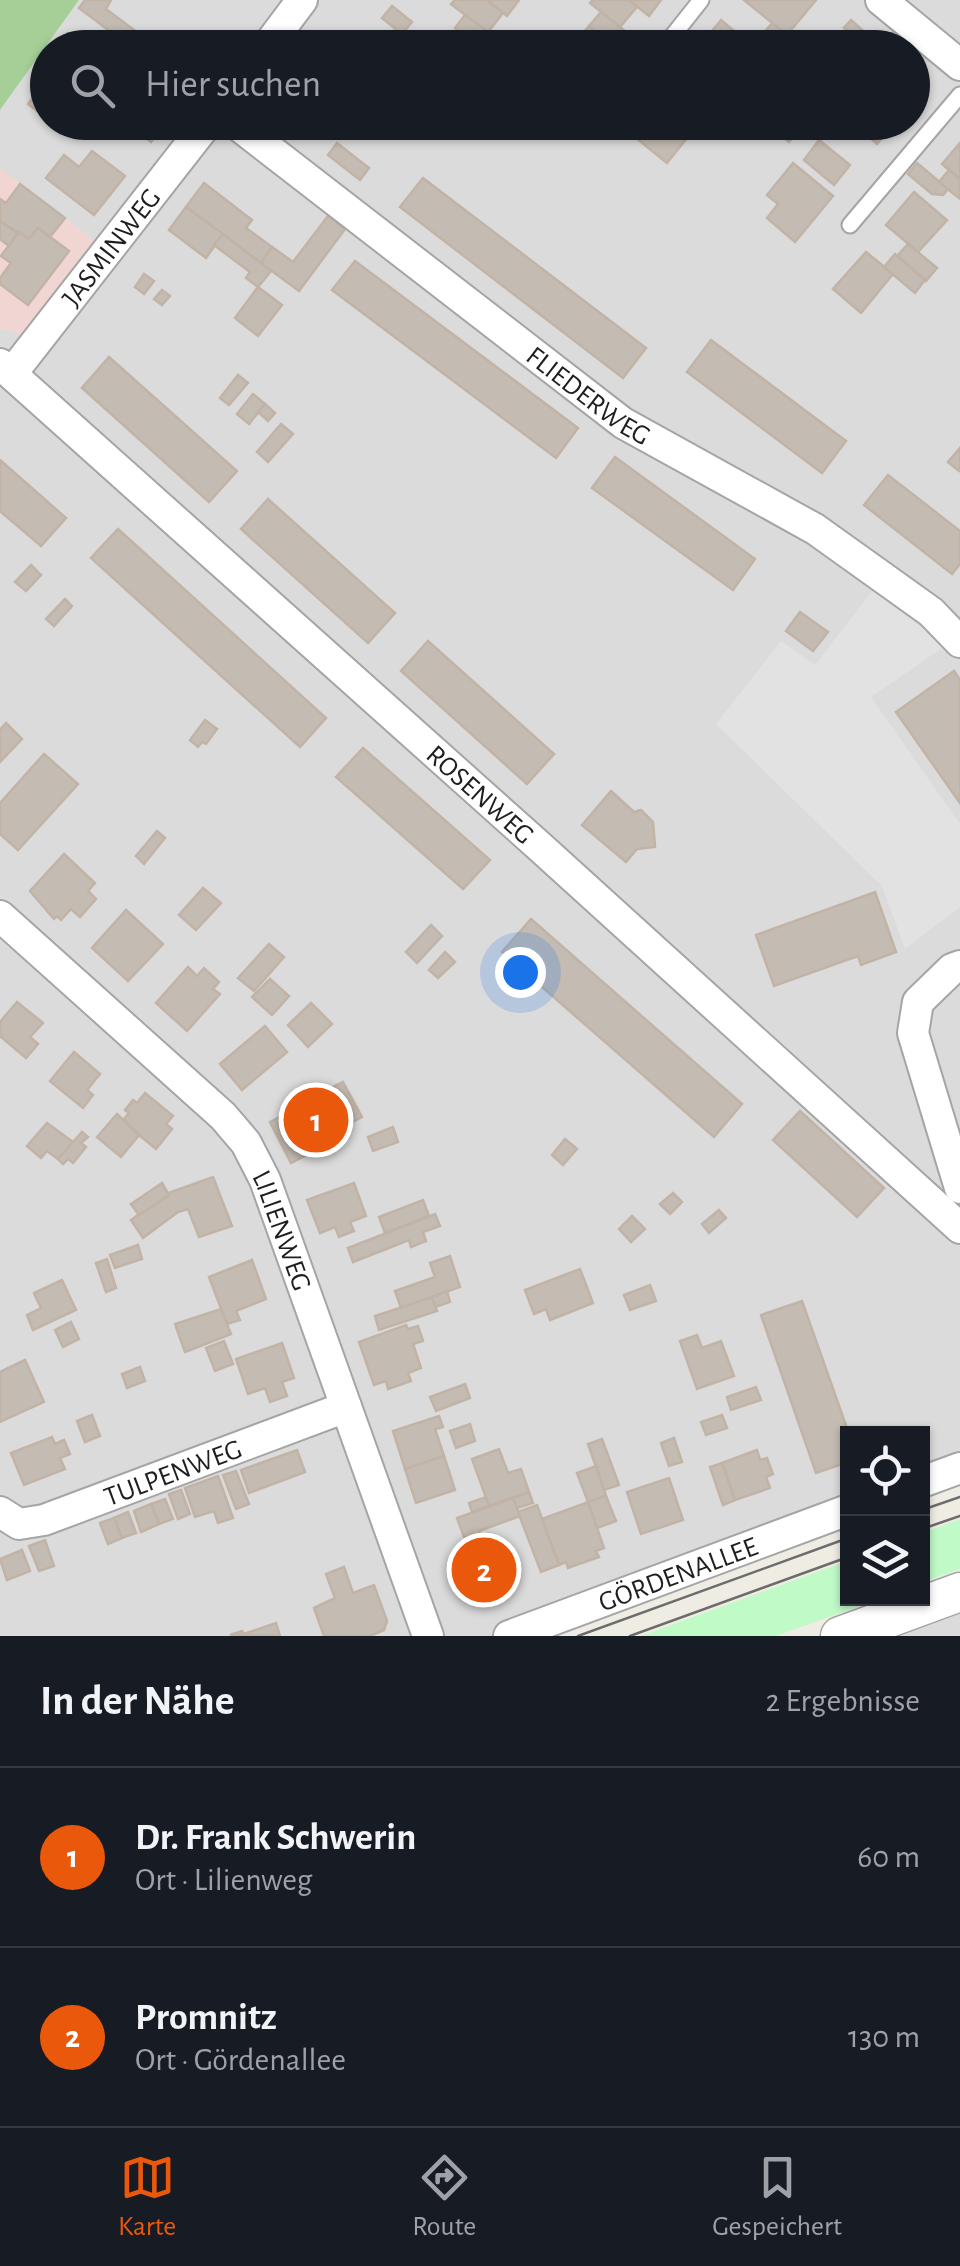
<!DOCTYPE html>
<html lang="de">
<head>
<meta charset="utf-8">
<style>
	body { margin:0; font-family:"Alegreya Sans",sans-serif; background:#242831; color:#f1f3f6 }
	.controls { position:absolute; right:30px; bottom:30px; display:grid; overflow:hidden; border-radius:0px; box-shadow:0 2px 8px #0004 }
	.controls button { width:90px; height:90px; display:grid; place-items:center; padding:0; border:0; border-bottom:2px solid #363941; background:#171b24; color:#f1f3f6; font:50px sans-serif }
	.you { position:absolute; left:520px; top:972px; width:35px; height:35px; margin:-25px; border:8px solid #fff; border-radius:50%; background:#1a73e8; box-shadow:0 0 0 15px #1a73e833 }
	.badge { display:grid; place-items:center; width:65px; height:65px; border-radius:50%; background:#ea580c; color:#fff; font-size:32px; font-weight:700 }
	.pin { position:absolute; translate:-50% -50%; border:5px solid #fff; box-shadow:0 2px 10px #0006 }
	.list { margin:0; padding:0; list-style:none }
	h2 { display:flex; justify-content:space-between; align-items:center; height:130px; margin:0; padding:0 40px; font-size:42px }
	h2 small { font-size:32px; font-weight:400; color:#9ea1a6 }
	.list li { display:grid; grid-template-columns:65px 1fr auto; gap:30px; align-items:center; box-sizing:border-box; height:180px; padding:0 40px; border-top:2px solid #363941 }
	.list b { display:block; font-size:38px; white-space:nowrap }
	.list p { margin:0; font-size:32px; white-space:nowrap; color:#9ea1a6 }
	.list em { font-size:32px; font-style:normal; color:#9ea1a6 }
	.icon { flex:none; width:55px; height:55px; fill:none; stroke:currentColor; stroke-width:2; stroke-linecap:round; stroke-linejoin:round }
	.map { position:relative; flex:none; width:960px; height:1636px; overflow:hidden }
	.search { position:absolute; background:#171b24; box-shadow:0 2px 8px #0004; left:30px; right:30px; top:30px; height:110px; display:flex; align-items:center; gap:25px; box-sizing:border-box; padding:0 35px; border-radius:55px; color:#9ea1a6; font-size:38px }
	.sheet { height:490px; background:#171b24 }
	nav { display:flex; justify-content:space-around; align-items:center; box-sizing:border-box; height:140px; border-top:2px solid #363941; background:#171b24; font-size:28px; color:#9ea1a6 }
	nav a { display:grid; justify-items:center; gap:5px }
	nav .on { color:#ea580c }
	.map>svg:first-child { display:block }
</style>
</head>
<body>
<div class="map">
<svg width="960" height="1636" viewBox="0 0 960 1636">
	<rect width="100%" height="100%" fill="#efece4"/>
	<g fill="#dcdbdb" fill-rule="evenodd">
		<path d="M79,0H960V1472L923,1486L922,1434H848L847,1514L513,1636H0V328L23,335L95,241L0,169V110ZM48,48H912V122H48Z"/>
		<polygon points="960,1614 960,1636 900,1636"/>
	</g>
	<polygon fill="#f0d5d2" points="0,169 95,241 23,335 0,328"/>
	<polygon fill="#a5cf97" points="0,0 79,0 0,110"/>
	<g fill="#bffac7">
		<polygon points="960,1519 960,1569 923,1582 923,1533"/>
		<polygon points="847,1561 848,1598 879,1599 776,1636 641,1636"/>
	</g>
	<polygon fill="#e2e2e2" points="873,590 945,646 871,697 960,824 960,907 905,949 882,886 716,724 781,641 815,665"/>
	<g fill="#c4bcb3" stroke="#c1b3a6" stroke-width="2.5">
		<polygon points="85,0 111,0 106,9 146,39 139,48 132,48 79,8"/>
		<polygon points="455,0 487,0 503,13 488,32 451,4"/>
		<polygon points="487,0 519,0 507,16"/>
		<polygon points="593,0 629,0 637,7 620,27 590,3"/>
		<polygon points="629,0 661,0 649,16"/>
		<polygon points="744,0 816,0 787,35"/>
		<polygon points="392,6 412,22 402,34 382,18"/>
		<polygon points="601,12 631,36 621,48 615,48 589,26"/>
		<polygon points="465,15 488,32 478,46 455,28"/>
		<polygon points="721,20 754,48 698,48"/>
		<polygon points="851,20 882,48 867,48 844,28"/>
		<polygon points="772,23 787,35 801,48 775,48 761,36"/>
		<polygon points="589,26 615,48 571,48"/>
		<polygon points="393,31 414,48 394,48 385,41"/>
		<polygon points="160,32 180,48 139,48 146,39 151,44"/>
		<polygon points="317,34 336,48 307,48"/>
		<polygon points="43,84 48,88 48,119 28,104"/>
		<polygon points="125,122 166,122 151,142"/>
		<polygon points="639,122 699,122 699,123 667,163 630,133"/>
		<polygon points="714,122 727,122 732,127 723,137 711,126"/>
		<polygon points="778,122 786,122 797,132 789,142 773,128"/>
		<polygon points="852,122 895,122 877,144"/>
		<polygon points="819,140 850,165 834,185 804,160"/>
		<polygon points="337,143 369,168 360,180 328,155"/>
		<polygon points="960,143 960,179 942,164"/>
		<polygon points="92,151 125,176 94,215 46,178 64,155 79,167"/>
		<polygon points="793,163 833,196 795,242 767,218 778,204 767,195"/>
		<polygon points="917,163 948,189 943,195 932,194 908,174"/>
		<polygon points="949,170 960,179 960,199 939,182"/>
		<polygon points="423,178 646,348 623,378 400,207"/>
		<polygon points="204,183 252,220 246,228 272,247 261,263 186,207"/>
		<polygon points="20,184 65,218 50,237 38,228 29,239 0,221 0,199 6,203"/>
		<polygon points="914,192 947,220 918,252 886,225"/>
		<polygon points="186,207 223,234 206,258 169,230"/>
		<polygon points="328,216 345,229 299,291 261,263 272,247 293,262"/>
		<polygon points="0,221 18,234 9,246 0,239"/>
		<polygon points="38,228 69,251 28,305 0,284 0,278 11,263 1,256 19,232 29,239"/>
		<polygon points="223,234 271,271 258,287 246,278 250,272 214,245"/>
		<polygon points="908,244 937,268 926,281 897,256"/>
		<polygon points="866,252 893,274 861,313 833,289"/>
		<polygon points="895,254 925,280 915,293 884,267"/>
		<polygon points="355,261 578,428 556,458 332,290"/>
		<polygon points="144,274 154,281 144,294 135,287"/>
		<polygon points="258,287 282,305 258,336 235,318"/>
		<polygon points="162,290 170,296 162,305 154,299"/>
		<polygon points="711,340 846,441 822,473 687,372"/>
		<polygon points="109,357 237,471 209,502 82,388"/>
		<polygon points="238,375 248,383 229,405 220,398"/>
		<polygon points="253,394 265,404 249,424 237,414"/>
		<polygon points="265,404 275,413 268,421 258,412"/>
		<polygon points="281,424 293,434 268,462 257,452"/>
		<polygon points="960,448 960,470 959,471 948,462"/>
		<polygon points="615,457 755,559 733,590 592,488"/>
		<polygon points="0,460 66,518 41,546 0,511"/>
		<polygon points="888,475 960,531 960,564 952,574 864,505"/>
		<polygon points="268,499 395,613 368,643 241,529"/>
		<polygon points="118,529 326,718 300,747 91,558"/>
		<polygon points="31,565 41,575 26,591 15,582"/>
		<polygon points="65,599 72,606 54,626 46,619"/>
		<polygon points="800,612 828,632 813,651 786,631"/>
		<polygon points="428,641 554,754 527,784 401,671"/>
		<polygon points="954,671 960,680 960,803 896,712"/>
		<polygon points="205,720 217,729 206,744 202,742 198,747 190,740"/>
		<polygon points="6,723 22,739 0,762 0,730"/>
		<polygon points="363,748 490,860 463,889 336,777"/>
		<polygon points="44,754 78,784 18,850 0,834 0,803"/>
		<polygon points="611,791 634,812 641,810 653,822 655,847 637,849 626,862 582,825"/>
		<polygon points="157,831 165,838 144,864 136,856"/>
		<polygon points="64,854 95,883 88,891 96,899 80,917 71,909 61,920 57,916 54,919 30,891"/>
		<polygon points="203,888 221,903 196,930 179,915"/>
		<polygon points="875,892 896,952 861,965 858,956 774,986 756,935"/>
		<polygon points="126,910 163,944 128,981 92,948"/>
		<polygon points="531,919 742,1104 714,1137 502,952"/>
		<polygon points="431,925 442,936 417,963 406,952"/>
		<polygon points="269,944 284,957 254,991 238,978"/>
		<polygon points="445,952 455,962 438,978 429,970"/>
		<polygon points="188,967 197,976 204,968 219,982 213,989 220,994 187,1031 156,1003"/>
		<polygon points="270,979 289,996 272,1015 252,997"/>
		<polygon points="17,1002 43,1023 30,1037 38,1044 26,1058 0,1036 0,1022"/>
		<polygon points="311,1003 332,1024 308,1047 288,1025"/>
		<polygon points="265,1026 287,1052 242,1090 220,1064"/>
		<polygon points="74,1052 100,1074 87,1090 93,1095 83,1108 50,1081"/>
		<polygon points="343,1082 362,1117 337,1130 341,1137 291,1163 270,1122 321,1096 322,1099 328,1096 325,1091"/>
		<polygon points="145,1093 173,1116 166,1124 172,1129 156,1149 122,1121 129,1113 125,1110 133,1100 137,1103"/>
		<polygon points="800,1111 884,1188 857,1217 773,1140"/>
		<polygon points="117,1114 139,1135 121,1157 97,1137"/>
		<polygon points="47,1123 73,1142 58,1159 47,1151 41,1158 27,1146"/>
		<polygon points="393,1127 398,1142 373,1151 368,1137"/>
		<polygon points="82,1132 88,1137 81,1143 86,1147 73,1163 68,1159 63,1164 58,1159"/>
		<polygon points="565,1139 577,1149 563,1165 552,1155"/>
		<polygon points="213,1177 232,1226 199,1237 188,1209 178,1212 143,1238 131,1220 168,1193"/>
		<polygon points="162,1183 169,1195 139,1215 131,1204"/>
		<polygon points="354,1183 366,1216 350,1222 354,1231 339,1237 335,1227 320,1233 307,1200"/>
		<polygon points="673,1193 682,1202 670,1214 660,1204"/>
		<polygon points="423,1200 429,1216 385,1233 379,1217"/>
		<polygon points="719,1210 726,1218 709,1233 702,1224"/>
		<polygon points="435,1214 440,1226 423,1232 426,1241 411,1247 409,1240 353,1262 348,1248"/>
		<polygon points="632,1216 645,1229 631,1242 619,1229"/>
		<polygon points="138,1245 142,1259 115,1268 110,1255"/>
		<polygon points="450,1256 460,1287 401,1308 395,1291 435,1277 430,1263"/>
		<polygon points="107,1259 116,1288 106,1292 96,1263"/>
		<polygon points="252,1260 266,1299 236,1311 240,1320 227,1324 209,1277"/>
		<polygon points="580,1269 593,1303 550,1320 546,1309 534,1314 525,1290"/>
		<polygon points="62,1280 76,1310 33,1330 27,1315 41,1308 34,1293"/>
		<polygon points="650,1285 656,1301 630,1310 624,1295"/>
		<polygon points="447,1291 450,1302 435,1307 432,1297"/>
		<polygon points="432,1297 437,1311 379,1330 375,1316"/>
		<polygon points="802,1301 849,1434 848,1462 816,1473 761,1315"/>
		<polygon points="221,1309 231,1334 185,1352 175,1324"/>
		<polygon points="71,1322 79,1339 63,1347 55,1330"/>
		<polygon points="406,1325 408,1329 418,1326 423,1341 413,1344 421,1368 408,1373 411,1381 388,1389 386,1381 374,1385 359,1342"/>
		<polygon points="697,1335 702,1348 721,1341 734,1376 697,1389 680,1341"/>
		<polygon points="224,1341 233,1364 215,1371 206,1348"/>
		<polygon points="282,1343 294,1378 282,1382 287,1396 270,1402 265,1388 248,1394 236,1359"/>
		<polygon points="25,1360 44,1402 0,1422 0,1372"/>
		<polygon points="140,1367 145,1381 127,1388 122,1374"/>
		<polygon points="465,1384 470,1398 436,1411 430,1397"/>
		<polygon points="756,1387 761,1400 731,1410 727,1397"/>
		<polygon points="92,1415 100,1436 85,1442 77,1421"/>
		<polygon points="722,1415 727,1428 706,1435 701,1422"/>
		<polygon points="439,1416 443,1427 435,1429 444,1456 405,1469 393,1431"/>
		<polygon points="470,1424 475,1441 456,1448 450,1431"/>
		<polygon points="52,1437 55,1444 64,1440 70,1454 60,1458 65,1469 24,1485 11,1453"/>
		<polygon points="674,1438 682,1462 669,1466 661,1443"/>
		<polygon points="602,1439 619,1485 604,1490 588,1444"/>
		<polygon points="499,1449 508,1473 521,1469 529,1492 489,1506 472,1459"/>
		<polygon points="297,1450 305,1472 249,1493 241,1470"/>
		<polygon points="757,1450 760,1460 767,1458 773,1474 766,1477 770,1488 735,1500 722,1463"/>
		<polygon points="444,1456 455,1490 416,1503 405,1469"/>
		<polygon points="722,1463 735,1500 723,1505 710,1467"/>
		<polygon points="596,1466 606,1496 588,1502 577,1473"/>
		<polygon points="236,1471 249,1504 236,1509 223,1475"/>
		<polygon points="218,1476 233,1518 218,1523 214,1511 195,1517 185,1488"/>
		<polygon points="669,1478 683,1520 641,1534 627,1492"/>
		<polygon points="181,1490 190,1514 178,1519 169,1494"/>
		<polygon points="529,1492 533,1503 517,1508 513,1498"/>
		<polygon points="606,1496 616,1521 597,1528 588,1502"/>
		<polygon points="486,1497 489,1506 472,1512 469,1503"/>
		<polygon points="513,1498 520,1516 479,1531 485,1548 470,1553 457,1518"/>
		<polygon points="165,1499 173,1519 159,1524 151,1504"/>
		<polygon points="588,1502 604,1548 596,1551 599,1557 568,1568 566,1562 559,1565 542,1519"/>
		<polygon points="151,1504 159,1524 141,1532 134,1511"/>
		<polygon points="537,1505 559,1565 541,1572 518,1512"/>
		<polygon points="128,1512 136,1533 122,1538 114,1518"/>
		<polygon points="114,1518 122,1538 108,1544 100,1523"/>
		<polygon points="45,1540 54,1566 39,1571 29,1546"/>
		<polygon points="497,1543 511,1582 471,1597 457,1558"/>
		<polygon points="22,1550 30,1571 7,1580 0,1559"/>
		<polygon points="344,1567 353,1593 374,1585 387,1621 384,1630 370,1636 324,1636 314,1608 335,1598 326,1574"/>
		<polygon points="276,1623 280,1636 230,1635 242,1631 244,1634"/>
	</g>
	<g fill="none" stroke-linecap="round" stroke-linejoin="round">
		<g stroke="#a5a5a5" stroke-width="19">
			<g id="service">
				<polyline points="663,48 701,0"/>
				<polyline points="850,225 960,95"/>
			</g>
		</g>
		<g stroke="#a5a5a5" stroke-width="34">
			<g id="minor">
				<polyline points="881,0 960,65"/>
				<polyline points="266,48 302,0"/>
				<path id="s1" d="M234,122L623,423L815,529L931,612L960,642"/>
				<path id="s2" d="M0,364L539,846L960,1228"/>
				<path id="s3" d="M12,373L208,122"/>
				<path id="s4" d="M0,916L223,1116L246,1143L265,1180L428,1636"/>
				<polyline points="960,966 952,969 918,1002 913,1033 960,1188"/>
				<polyline points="922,1482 960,1468"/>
				<path id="s5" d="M0,1512L19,1524L44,1520L346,1407"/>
				<path id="s6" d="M509,1636L848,1510"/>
			</g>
		</g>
		<g stroke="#a5a5a5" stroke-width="41">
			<polyline id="tertiary" points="840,1636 960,1592"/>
		</g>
		<use href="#service" stroke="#fff" stroke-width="15"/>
		<use href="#minor" stroke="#fff" stroke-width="30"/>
		<use href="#tertiary" stroke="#fff" stroke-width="38"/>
		<g stroke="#6c6c6c" stroke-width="2.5">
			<polyline points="922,1510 960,1497"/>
			<polyline points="922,1529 960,1516"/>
			<polyline points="578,1636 848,1538"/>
			<polyline points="630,1636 848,1557"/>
		</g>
	</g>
	<g text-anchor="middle" stroke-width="9" stroke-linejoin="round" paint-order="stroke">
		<g font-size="28" fill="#1e1e1e" stroke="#fff">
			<text dy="10" stroke="none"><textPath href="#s3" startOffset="160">JASMINWEG</textPath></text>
			<text dy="10" stroke="none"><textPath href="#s1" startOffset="448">FLIEDERWEG</textPath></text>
			<text dy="10" stroke="none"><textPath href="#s2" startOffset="645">ROSENWEG</textPath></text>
			<text dy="10" stroke="none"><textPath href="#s4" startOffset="430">LILIENWEG</textPath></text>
			<text dy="10" stroke="none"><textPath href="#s5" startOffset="185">TULPENWEG</textPath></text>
			<text dy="10" stroke="none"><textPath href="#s6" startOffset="180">GÖRDENALLEE</textPath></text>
		</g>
	</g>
</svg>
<div class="controls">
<button><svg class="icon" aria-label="locate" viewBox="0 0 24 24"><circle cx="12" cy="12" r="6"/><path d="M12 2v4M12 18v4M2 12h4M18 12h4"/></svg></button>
<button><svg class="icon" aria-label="layers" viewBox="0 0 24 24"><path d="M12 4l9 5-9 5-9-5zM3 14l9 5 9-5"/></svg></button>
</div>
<div class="you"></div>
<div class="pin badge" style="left:316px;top:1120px">1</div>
<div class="pin badge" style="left:484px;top:1570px">2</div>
<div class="search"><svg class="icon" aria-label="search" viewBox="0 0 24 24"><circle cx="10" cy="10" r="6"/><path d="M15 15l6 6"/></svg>Hier suchen</div>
</div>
<section class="sheet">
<h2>In der Nähe<small>2 Ergebnisse</small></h2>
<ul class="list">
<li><span class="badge">1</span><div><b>Dr. Frank Schwerin</b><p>Ort · Lilienweg</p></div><em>60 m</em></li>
<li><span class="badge">2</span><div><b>Promnitz</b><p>Ort · Gördenallee</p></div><em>130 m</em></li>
</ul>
</section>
<nav>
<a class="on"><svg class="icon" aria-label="map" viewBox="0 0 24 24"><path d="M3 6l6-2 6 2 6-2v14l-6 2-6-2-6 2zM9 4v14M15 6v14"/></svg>Karte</a>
<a><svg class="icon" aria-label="directions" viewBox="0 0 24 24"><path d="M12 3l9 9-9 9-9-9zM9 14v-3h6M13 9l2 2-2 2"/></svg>Route</a>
<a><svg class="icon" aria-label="saved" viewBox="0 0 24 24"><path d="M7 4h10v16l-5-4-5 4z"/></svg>Gespeichert</a>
</nav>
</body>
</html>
